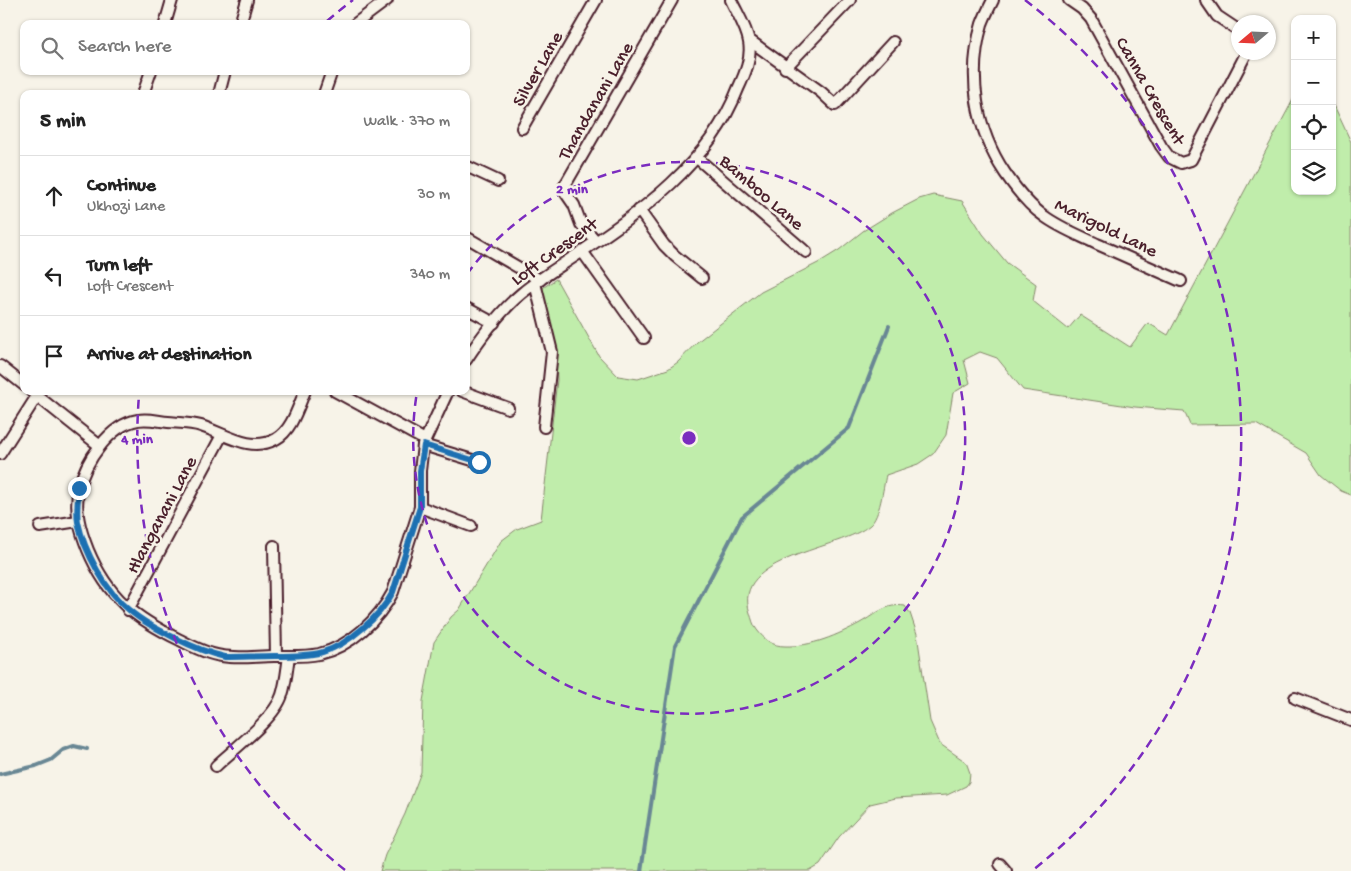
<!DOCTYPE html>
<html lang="en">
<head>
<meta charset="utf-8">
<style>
	body { margin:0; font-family:"Gochi Hand",sans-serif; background:#f6f6f6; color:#222 }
	.controls { position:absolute; right:15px; top:15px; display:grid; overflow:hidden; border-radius:10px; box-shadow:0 1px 4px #0004 }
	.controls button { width:45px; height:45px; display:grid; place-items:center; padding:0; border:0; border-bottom:1px solid #e0e0e0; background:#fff; color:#222; font:25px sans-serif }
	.compass { position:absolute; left:1231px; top:15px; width:45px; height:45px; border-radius:50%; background:#fff; box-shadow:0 1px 4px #0004; rotate:251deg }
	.stop { position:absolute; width:15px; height:15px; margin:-11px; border:4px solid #1f6fb2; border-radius:50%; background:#fff }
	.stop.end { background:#1f6fb2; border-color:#fff; box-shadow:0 1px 5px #0008 }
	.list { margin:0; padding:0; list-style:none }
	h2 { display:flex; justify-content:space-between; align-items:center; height:65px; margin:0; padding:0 20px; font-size:21px }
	h2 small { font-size:16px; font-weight:400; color:#767676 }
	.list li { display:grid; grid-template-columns:32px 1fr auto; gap:15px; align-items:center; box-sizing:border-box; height:80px; padding:0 20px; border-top:1px solid #e0e0e0 }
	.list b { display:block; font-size:19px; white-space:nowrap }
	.list p { margin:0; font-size:16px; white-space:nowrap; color:#767676 }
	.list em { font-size:16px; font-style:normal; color:#767676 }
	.icon { flex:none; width:28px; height:28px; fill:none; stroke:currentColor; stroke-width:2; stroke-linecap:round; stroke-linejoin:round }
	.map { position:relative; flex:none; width:1351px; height:871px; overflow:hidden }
	.search { position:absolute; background:#fff; box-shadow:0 1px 4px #0004; left:20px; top:20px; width:450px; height:55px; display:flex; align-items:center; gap:12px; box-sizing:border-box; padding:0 18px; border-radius:10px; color:#767676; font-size:19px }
	.panel { position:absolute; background:#fff; box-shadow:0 1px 4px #0004; left:20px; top:90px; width:450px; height:305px; border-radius:10px }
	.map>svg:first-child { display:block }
</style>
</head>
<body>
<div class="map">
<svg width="1351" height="871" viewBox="0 0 1351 871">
	<rect width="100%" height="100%" fill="#f7f3e8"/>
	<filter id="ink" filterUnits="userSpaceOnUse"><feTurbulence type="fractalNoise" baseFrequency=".02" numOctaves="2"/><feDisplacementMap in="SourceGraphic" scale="10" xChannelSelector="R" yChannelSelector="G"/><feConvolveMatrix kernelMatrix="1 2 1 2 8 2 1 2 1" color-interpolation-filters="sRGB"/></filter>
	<g filter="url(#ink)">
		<path fill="#c0edab" stroke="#85866b" d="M1295,96V191H1332V101L1351,142V495L1341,491L1321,475L1306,453L1256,424L1190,425L1184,411L1135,407L1023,390L997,358L980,352L964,360L970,383L953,393L946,435L933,454L918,464L886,475C883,488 880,517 870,525C841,550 730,556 750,613C752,619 753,625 757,630C765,640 772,646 785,646C811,647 838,635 860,623C876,614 886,603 905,606L910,613L917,634L930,721L940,744L966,762L970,773L969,782L966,786L947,795L896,798L870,804L839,837L820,865L810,871H380L385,855L405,814L421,772L423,701L434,642L451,617L459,610L501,541L517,529L541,520L557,380L555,339L541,289L556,279L599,356L618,376L638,379L668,369L678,362L697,342L761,292L818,263L839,250L863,231L892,213L919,199L933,195L962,201L983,234L1007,263L1036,284L1033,301L1068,329L1080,315L1130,347L1148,323L1168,335Z"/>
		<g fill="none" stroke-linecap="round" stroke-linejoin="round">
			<g stroke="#698794" stroke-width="4">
				<polyline points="0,774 36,766 51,760 63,750 74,746 87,749"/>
				<polyline points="641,871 675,646 742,517 849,428 889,326"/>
			</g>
			<g stroke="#4a1f2b" stroke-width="14">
				<g id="street">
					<path d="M993,0C989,8 985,16 982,24C967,75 976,130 1005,173C1016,189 1028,205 1044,216C1060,228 1079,235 1097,244C1125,256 1153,269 1181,281"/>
					<polyline points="1069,0 1082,9 1091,19 1161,146 1169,157 1181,163 1191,160 1247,52"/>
					<polyline points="1206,0 1217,16 1238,30"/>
					<polyline points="165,24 172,0"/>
					<polyline points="240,24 247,0"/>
					<polyline points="355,24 387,0"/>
					<polyline points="749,40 821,92 835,105 893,42"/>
					<polyline points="785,68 850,0"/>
					<polyline points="143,94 151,71"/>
					<polyline points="219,94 225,71"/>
					<polyline points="324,94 332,71"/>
					<polyline points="522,128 596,0"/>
					<polyline points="697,158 806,252"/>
					<polyline points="466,166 498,181"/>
					<polyline points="639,210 664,245 675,256 702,278"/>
					<polyline points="466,237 540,280"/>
					<polyline points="596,241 581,224 574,205 565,192 564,187 672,0"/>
					<polyline points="582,251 644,338"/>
					<polyline points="535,283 552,352 544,427"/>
					<polyline points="466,308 494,323"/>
					<path d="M466,360C481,337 500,311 522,293C539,279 559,267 578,254C642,211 709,164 738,89C745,74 752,58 749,42C747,28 737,13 731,0"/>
					<polyline points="0,366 24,385"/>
					<polyline points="31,391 100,446"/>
					<path d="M305,391C298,407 292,430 276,439C250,453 226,434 201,426C191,423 179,423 168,422C158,421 148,418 138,420C109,425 85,462 79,488C74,510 80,530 88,550C108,598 135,618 180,640C193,647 207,654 222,656C238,659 257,656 274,656C290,656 304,657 319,654C350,647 379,619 393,592L420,507V471L423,445L448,391"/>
					<polyline points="335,391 425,440"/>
					<polyline points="462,391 508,408"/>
					<polyline points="423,445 479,462"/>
					<polyline points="0,454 37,396"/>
					<polyline points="420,507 471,526"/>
					<polyline points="40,527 78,521"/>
					<polyline points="274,546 276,656"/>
					<polyline points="128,610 222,435"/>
					<polyline points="1295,698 1351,720"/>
					<path d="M216,766C234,749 275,718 282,695C286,683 287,669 289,656"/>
					<polyline points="1000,864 1006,871"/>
				</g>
			</g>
			<use href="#street" stroke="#f7f3e8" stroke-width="10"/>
		</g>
	</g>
	<g fill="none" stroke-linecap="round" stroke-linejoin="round" filter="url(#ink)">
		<path stroke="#1f6fb2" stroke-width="6" d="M79,488C78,499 76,511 78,522C84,551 106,592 129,610C143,622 159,630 175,638C191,646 207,653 225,657C241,657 258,656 275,656C315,656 332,655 363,628C376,617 385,607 393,592L420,507V471L424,445L479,462"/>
	</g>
	<g fill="none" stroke="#7b2cbf" stroke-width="2.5" stroke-dasharray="9 6">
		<path d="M467 274A276 276 0 1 1 417 392"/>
		<path d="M345 870A552 552 0 0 1 139 395M327 21A552 552 0 0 1 353 0M1025 0A552 552 0 0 1 1033 870"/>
	</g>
	<g text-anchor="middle" stroke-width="5" stroke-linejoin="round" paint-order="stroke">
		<g font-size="19" fill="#4a1f2b" stroke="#f7f3e8">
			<text transform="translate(536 68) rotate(-60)" y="7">Silver Lane</text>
			<text transform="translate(1152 90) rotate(60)" y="7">Canna Crescent</text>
			<text transform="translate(594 100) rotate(-60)" y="7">Thandanani Lane</text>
			<text transform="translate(763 191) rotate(41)" y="7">Bamboo Lane</text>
			<text transform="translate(1107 226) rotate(26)" y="7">Marigold Lane</text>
			<text transform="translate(553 250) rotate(-36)" y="7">Loft Crescent</text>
			<text transform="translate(160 514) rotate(-62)" y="7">Hlanganani Lane</text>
		</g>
	</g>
	<circle cx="689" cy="438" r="8" fill="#7b2cbf" stroke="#f7f3e8" stroke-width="2.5"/>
	<g font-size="15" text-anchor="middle" font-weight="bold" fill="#7b2cbf" stroke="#f7f3e8" stroke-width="5" stroke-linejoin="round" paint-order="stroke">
		<text x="572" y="193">2 min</text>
		<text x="137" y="443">4 min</text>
	</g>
</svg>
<div class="controls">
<button>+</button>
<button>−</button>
<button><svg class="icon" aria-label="locate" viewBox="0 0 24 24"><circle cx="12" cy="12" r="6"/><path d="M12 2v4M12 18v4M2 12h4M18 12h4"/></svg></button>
<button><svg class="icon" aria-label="layers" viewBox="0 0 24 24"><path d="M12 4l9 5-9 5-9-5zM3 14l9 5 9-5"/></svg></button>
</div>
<svg class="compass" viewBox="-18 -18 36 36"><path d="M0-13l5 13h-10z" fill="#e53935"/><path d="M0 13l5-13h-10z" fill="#767676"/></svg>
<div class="stop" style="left:479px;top:462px"></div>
<div class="stop end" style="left:79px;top:488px"></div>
<div class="search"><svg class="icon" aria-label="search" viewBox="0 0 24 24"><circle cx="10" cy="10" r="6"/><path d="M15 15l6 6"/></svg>Search here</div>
<section class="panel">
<h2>5 min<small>Walk · 370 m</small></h2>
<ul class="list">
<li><svg class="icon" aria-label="ahead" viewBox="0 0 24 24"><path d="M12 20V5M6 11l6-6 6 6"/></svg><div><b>Continue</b><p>Ukhozi Lane</p></div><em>30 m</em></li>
<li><svg class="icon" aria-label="left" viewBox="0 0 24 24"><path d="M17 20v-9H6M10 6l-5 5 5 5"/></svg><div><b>Turn left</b><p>Loft Crescent</p></div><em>340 m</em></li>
<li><svg class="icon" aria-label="arrive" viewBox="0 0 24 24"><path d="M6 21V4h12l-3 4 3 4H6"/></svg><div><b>Arrive at destination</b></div></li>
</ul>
</section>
</div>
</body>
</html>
